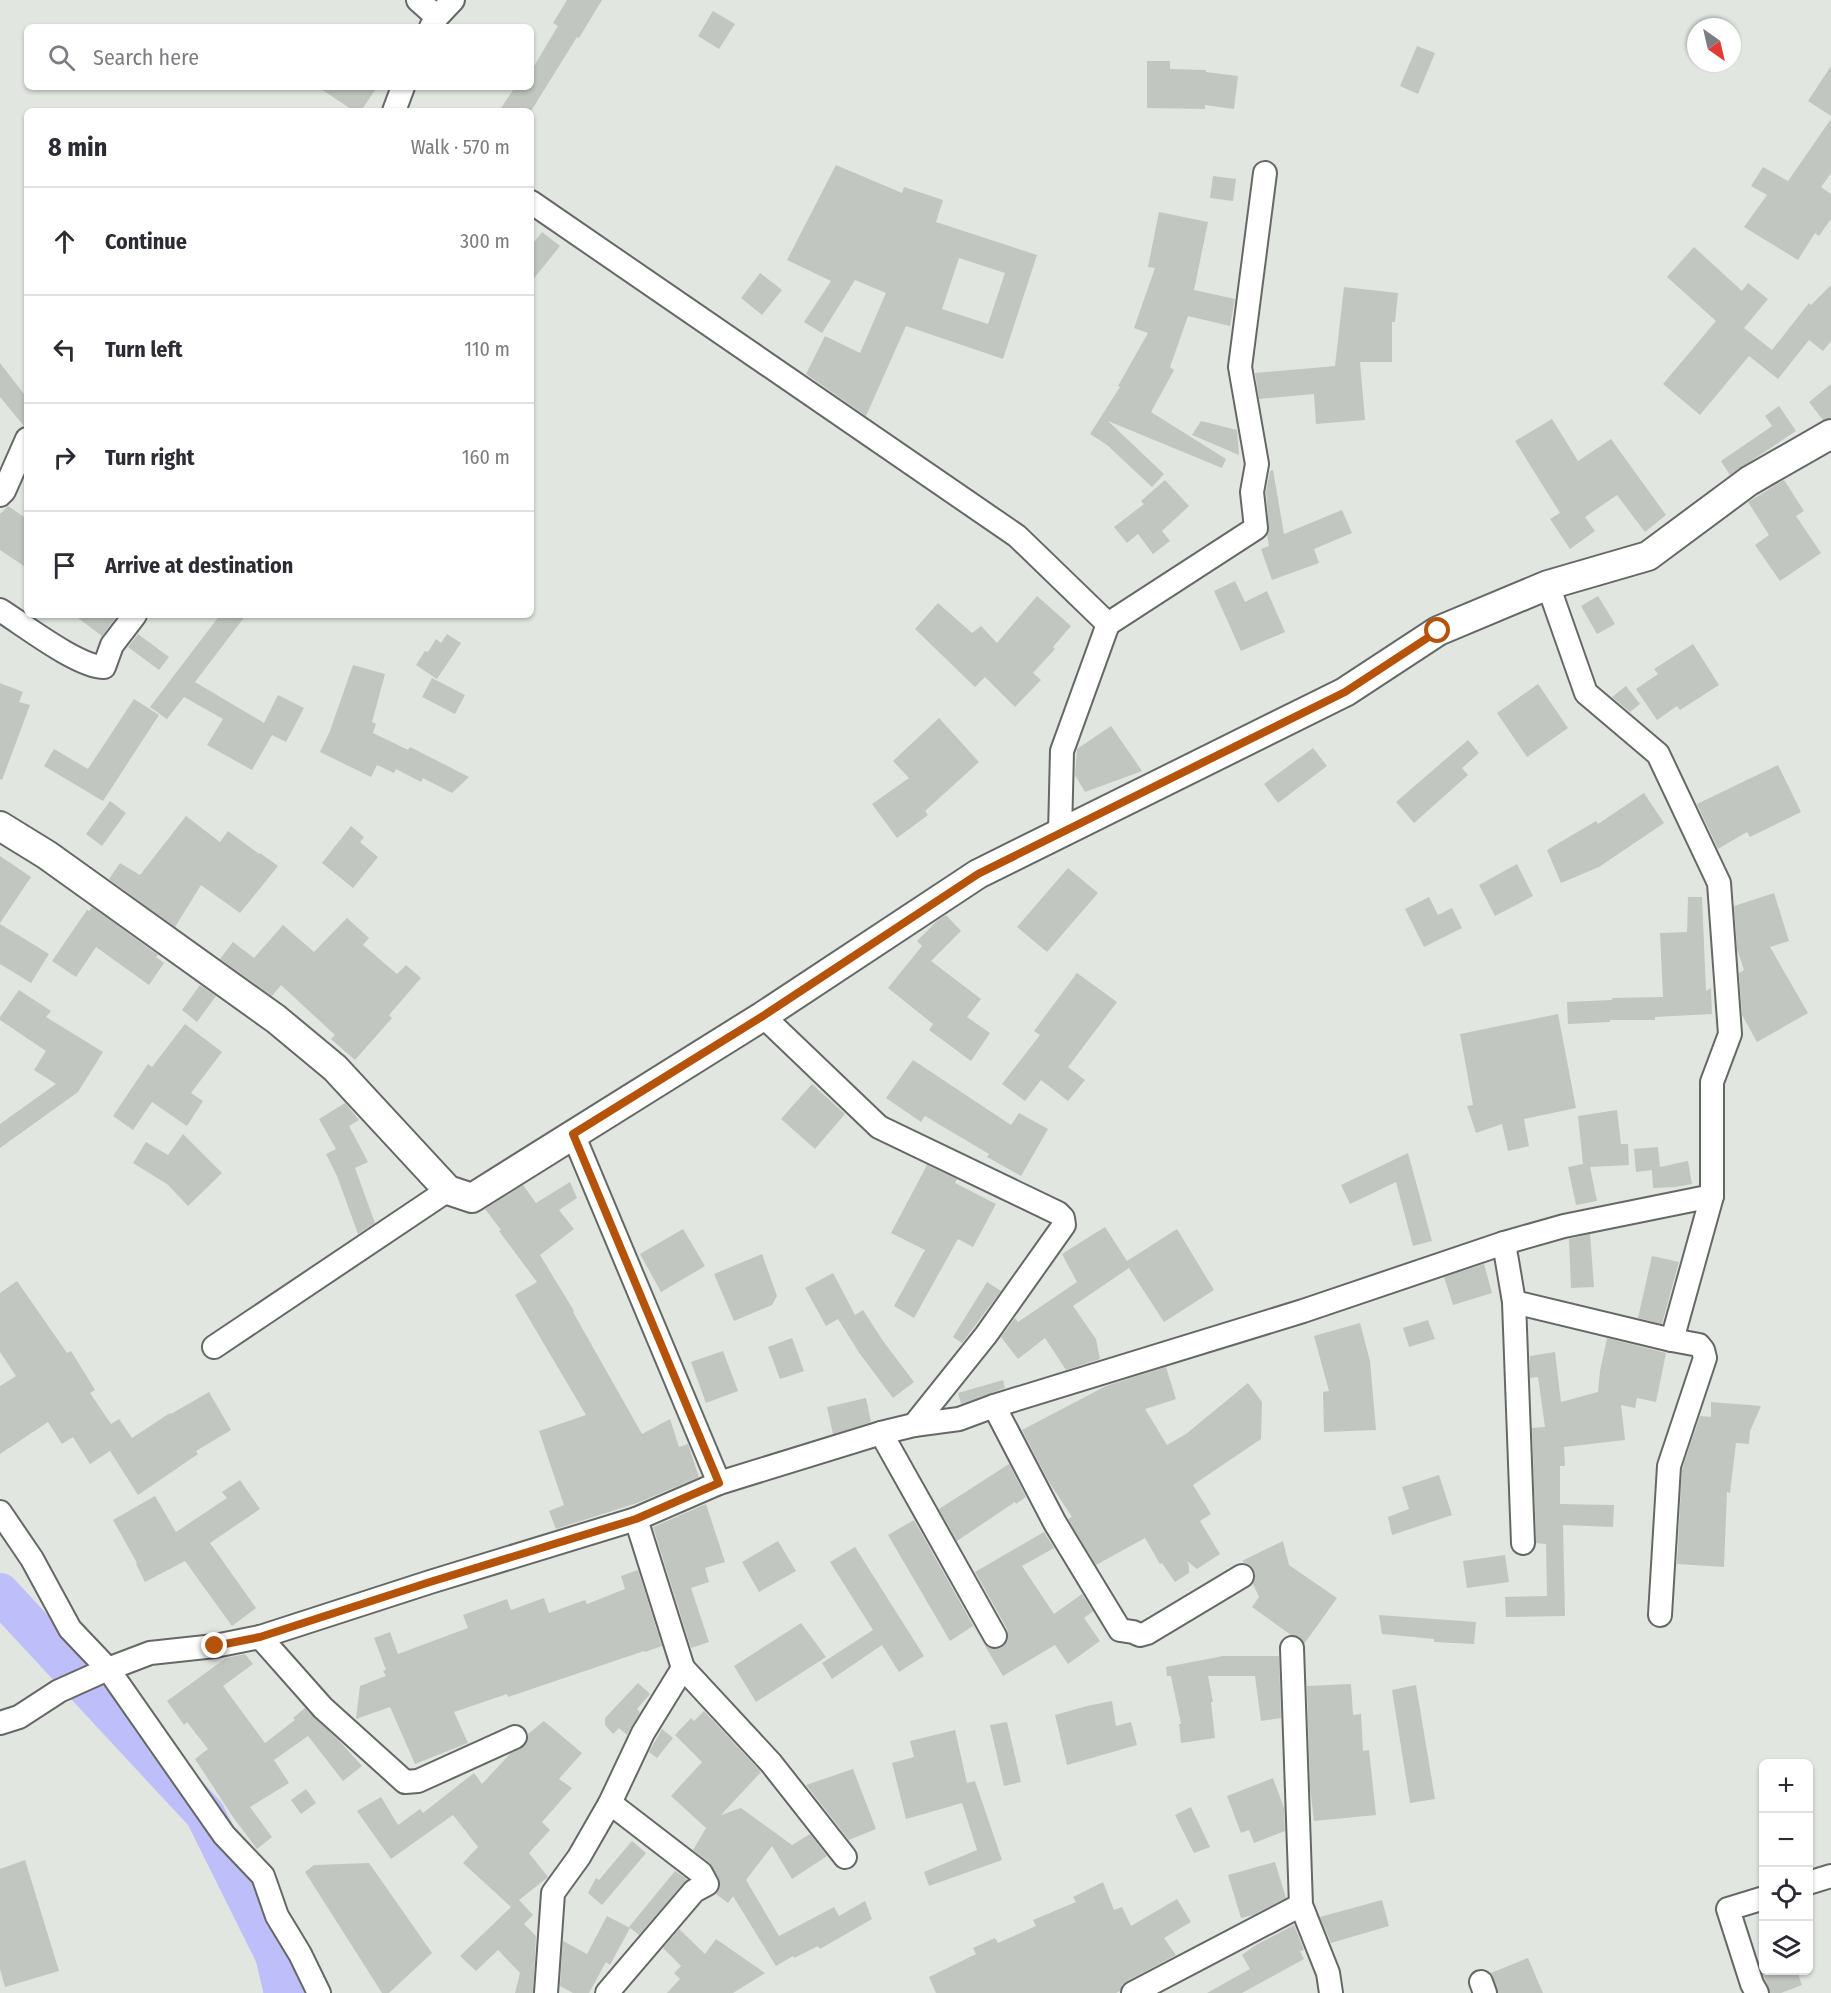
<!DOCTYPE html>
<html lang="en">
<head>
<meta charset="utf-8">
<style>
	body { margin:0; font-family:"Fira Sans Condensed",sans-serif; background:#f7f7f7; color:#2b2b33 }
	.controls { position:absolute; right:18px; bottom:18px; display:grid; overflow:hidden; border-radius:9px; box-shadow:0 2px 4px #0004 }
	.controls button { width:54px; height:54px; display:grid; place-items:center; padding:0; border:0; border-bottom:2px solid #e1e1e2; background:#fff; color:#2b2b33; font:30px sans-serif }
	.compass { position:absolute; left:1687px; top:18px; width:54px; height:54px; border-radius:50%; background:#fff; box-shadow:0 2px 4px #0004; rotate:146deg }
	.stop { position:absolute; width:18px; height:18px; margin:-14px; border:4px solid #b45309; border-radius:50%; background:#fff }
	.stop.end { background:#b45309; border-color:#fff; box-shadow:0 2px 6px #0008 }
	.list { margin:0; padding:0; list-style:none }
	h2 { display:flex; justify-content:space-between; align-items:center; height:78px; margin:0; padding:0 24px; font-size:26px }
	h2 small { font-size:20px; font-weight:400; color:#7c7c81 }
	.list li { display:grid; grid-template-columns:39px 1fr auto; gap:18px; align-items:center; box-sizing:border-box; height:108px; padding:0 24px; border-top:2px solid #e1e1e2 }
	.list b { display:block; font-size:22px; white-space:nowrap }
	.list em { font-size:20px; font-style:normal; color:#7c7c81 }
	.icon { flex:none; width:33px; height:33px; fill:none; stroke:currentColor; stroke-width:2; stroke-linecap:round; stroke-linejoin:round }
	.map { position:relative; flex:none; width:1831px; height:1993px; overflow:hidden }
	.search { position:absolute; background:#fff; box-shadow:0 2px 4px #0004; left:24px; top:24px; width:510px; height:66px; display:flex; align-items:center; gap:15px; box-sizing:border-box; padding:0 21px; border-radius:9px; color:#7c7c81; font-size:22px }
	.panel { position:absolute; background:#fff; box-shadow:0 2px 4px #0004; left:24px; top:108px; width:510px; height:510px; border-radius:9px }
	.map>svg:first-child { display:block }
</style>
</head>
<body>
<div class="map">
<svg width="1831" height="1993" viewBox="0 0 1831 1993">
	<rect width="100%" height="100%" fill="#e1e6e1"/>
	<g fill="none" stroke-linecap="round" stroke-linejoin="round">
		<polyline stroke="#bebffa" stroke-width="40" points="0,1593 205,1814 275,1955 284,1993"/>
	</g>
	<g fill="#c1c6c1" fill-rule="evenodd">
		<polygon points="567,0 602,0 579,38 577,37 531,111 499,111 515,87 531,87 531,71 558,26 553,23"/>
		<polygon points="713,11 735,24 719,49 698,36"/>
		<polygon points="1417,46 1435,53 1418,94 1400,86"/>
		<polygon points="1147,61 1170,61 1170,69 1206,70 1206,72 1238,76 1234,109 1205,105 1205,109 1147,108"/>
		<polygon points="1831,66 1831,116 1808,101"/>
		<polygon points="318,87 377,87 361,111 354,111"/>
		<polygon points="1831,119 1831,173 1821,187 1831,194 1831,219 1819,236 1815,233 1798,260 1744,227 1767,195 1751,186 1763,167 1788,181"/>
		<path d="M836,165L902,193L904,187L943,200L936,222L1037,255L1003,359L906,326L866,416L806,374L825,336L860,353L886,293L855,280L822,333L804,322L831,281L787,260ZM959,258L1005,273L988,324L942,309Z"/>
		<polygon points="1213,176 1236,179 1233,201 1210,198"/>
		<polygon points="1159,212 1208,222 1194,290 1235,299 1230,326 1188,316 1170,367 1174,370 1151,412 1226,459 1222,468 1108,421 1164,474 1152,487 1107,445 1090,434 1120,387 1118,386 1148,333 1134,328 1155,268 1148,267"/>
		<polygon points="542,232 560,246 531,282 531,246"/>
		<polygon points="1694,247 1742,291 1748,283 1768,299 1744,328 1772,350 1809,303 1811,305 1831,285 1831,341 1823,351 1809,340 1778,379 1749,356 1700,415 1663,384 1716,321 1667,277"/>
		<polygon points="760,273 782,290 762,315 741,298"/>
		<polygon points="1344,287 1398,293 1395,322 1392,322 1392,362 1360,362 1365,420 1316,424 1314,394 1259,399 1255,373 1335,366"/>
		<polygon points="0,363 27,398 27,426 24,426 0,397"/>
		<polygon points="1831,384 1831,418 1823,420 1809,402"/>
		<polygon points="1779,406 1796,431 1730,475 1721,461 1772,426 1765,416"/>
		<polygon points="1552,419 1578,461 1611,439 1666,515 1645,532 1617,495 1585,517 1595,531 1570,549 1550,519 1560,513 1515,441"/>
		<polygon points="1201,421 1237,430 1239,455 1192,435"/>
		<polygon points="1273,470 1284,534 1342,510 1352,533 1314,549 1319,563 1272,580 1261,549 1269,546 1267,535 1269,527 1266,492 1270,471"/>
		<polygon points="1165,480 1189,506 1162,531 1170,541 1153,554 1138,534 1127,543 1114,527 1144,504 1141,501"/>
		<polygon points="1784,480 1804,511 1796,516 1821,553 1780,581 1755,545 1769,535 1748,502"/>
		<polygon points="8,506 27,519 27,568 0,550 0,514"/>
		<polygon points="1235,581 1245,602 1267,591 1285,632 1241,651 1214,591"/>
		<polygon points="1037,596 1071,626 1053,647 1055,649 1033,673 1041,680 1015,707 985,677 975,687 915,629 938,603 972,633 981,626 997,643"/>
		<polygon points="1598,596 1615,624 1597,634 1581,606"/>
		<polygon points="74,615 113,615 116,617 102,636"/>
		<polygon points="220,615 246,615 195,682 264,723 278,695 304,708 286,742 272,735 252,770 207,745 223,719 184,697 167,719 150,707"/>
		<polygon points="138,634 169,657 159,670 128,647"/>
		<polygon points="447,634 461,643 437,679 416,665 425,651 428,652 436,639 441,643"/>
		<polygon points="1693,644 1719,685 1680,710 1677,706 1657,720 1636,689 1658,674 1654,669"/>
		<polygon points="353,665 385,674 372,722 376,724 373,733 408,750 410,747 469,777 452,793 423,778 421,782 396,769 394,773 377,765 371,777 320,752 330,731"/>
		<polygon points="432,678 465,695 455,714 422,697"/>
		<polygon points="0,683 23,692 19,702 30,705 2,780 0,779"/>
		<polygon points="1538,684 1568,728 1527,757 1497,713"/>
		<polygon points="1626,686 1640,704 1630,712 1612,697"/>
		<polygon points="134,699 159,715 103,801 44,766 54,749 88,769"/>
		<polygon points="939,718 979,762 925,811 928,815 897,838 872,804 909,778 893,761"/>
		<polygon points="1111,726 1142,771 1085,792 1075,775 1077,749"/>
		<polygon points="1468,740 1479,753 1462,768 1468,775 1414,823 1396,802"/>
		<polygon points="1313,748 1327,766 1278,803 1264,784"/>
		<polygon points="1778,765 1801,812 1750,837 1747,832 1718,849 1697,804"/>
		<polygon points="1644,793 1664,823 1599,867 1561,883 1547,850 1596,821 1598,824"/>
		<polygon points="110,801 126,813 102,846 86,834"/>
		<polygon points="186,816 220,842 228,831 259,854 260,853 278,866 240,913 201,885 175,927 109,879 120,863 140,875"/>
		<polygon points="351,826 364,837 360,842 378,857 353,888 322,863"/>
		<polygon points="0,856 31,877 0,923"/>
		<polygon points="1517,864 1533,896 1495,916 1479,885"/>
		<polygon points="1068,868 1098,893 1047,952 1017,927"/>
		<polygon points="1774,893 1789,941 1770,947 1808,1013 1757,1042 1742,1015 1739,973 1744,970 1737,949 1734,906"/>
		<polygon points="1429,897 1438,915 1452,908 1462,928 1424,947 1405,909"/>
		<polygon points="1688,897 1702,897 1706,991 1711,988 1712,1014 1655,1017 1655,1020 1610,1020 1610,1022 1568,1024 1567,1002 1612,1000 1612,998 1663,997 1660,933 1687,932"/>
		<polygon points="92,907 158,955 156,957 164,963 149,985 96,947 76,977 52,961 87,910 89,911"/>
		<polygon points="946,915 961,931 931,961 981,999 967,1017 990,1033 971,1061 929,1030 933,1024 888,988 922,946 917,941 937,921"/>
		<polygon points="347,918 369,938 363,945 397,974 406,965 421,978 389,1015 392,1018 355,1060 331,1039 335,1035 281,985 272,996 220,959 233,942 254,958 283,925 314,952"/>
		<polygon points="0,924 49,954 31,983 0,964"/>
		<polygon points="1077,973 1117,1002 1068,1067 1085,1080 1068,1101 1041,1080 1025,1101 1002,1084 1040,1035 1034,1031"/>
		<polygon points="200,985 216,996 197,1022 182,1010"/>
		<polygon points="19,990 51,1011 46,1017 103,1052 78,1092 0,1148 0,1124 56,1084 34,1070 46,1051 0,1020 0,1017"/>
		<polygon points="1558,1014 1576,1108 1524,1119 1529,1146 1508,1151 1502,1124 1476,1133 1467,1106 1473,1105 1460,1034"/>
		<polygon points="185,1024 222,1052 191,1093 203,1101 187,1126 152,1102 133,1130 113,1116 148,1064 152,1067"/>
		<polygon points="913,1060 1011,1125 1019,1113 1048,1129 1021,1176 987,1157 989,1154 925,1116 921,1122 886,1098"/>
		<polygon points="812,1084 845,1114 815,1149 781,1119"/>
		<polygon points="345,1103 359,1120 349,1126 368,1162 355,1168 375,1223 358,1234 337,1176 326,1154 336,1149 319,1119"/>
		<polygon points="1617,1110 1621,1144 1628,1144 1629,1165 1590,1167 1597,1201 1576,1205 1568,1167 1583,1164 1578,1116"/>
		<polygon points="183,1134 222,1173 188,1206 167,1184 133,1163 146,1142 168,1155"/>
		<polygon points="1658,1147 1660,1167 1688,1161 1692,1184 1675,1187 1653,1188 1652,1170 1636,1172 1634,1149"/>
		<polygon points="1408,1153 1432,1241 1413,1246 1396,1182 1350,1204 1341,1185"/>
		<polygon points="927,1165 957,1179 955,1183 996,1204 973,1247 958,1239 914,1318 894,1306 925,1250 891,1233"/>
		<polygon points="570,1182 577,1198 559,1210 574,1229 540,1255 574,1311 573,1312 642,1434 670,1419 679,1447 688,1444 699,1477 640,1502 556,1529 549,1511 564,1505 539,1431 586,1415 515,1295 537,1282 499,1231 501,1230 485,1209 523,1185 536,1203"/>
		<polygon points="1105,1227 1127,1261 1177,1229 1214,1290 1164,1322 1129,1268 1073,1306 1096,1339 1100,1359 1066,1370 1045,1338 1018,1359 1001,1337 1015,1318 1018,1322 1077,1282 1062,1254"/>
		<polygon points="683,1229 705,1266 661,1292 640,1254"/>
		<polygon points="1590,1234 1594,1287 1571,1288 1569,1239"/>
		<polygon points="762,1254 777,1296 772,1305 734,1321 714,1274"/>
		<polygon points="1652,1256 1679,1262 1662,1324 1638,1318"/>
		<polygon points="1484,1264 1492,1293 1453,1305 1444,1277"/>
		<polygon points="833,1273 855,1315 863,1310 883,1341 914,1382 893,1398 860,1354 838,1319 826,1326 805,1288"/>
		<polygon points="17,1281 67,1353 71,1351 95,1390 90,1393 111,1424 119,1419 132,1438 170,1413 171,1414 209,1392 231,1430 196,1451 198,1454 138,1495 110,1451 90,1464 73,1437 62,1444 48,1422 0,1454 0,1386 16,1376 0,1352 0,1293"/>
		<polygon points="987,1282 1001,1291 962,1343 953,1337"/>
		<polygon points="1428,1320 1435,1339 1409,1347 1403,1328"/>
		<polygon points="1360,1323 1370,1361 1376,1430 1324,1432 1323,1392 1329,1391 1314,1336"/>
		<polygon points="792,1338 804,1371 780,1379 768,1347"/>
		<polygon points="1607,1338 1666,1353 1656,1402 1637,1398 1635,1408 1621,1405 1625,1440 1564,1447 1565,1466 1560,1466 1560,1504 1614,1505 1613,1527 1563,1525 1565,1616 1506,1617 1505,1597 1547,1596 1546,1544 1536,1543 1532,1428 1545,1427 1538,1377 1530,1378 1530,1356 1555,1352 1561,1402 1598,1392 1600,1371"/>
		<polygon points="723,1351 738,1391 706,1403 691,1362"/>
		<polygon points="1166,1367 1176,1399 1145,1409 1167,1445 1186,1434 1248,1383 1262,1402 1261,1439 1193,1485 1211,1514 1200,1521 1220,1554 1197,1569 1187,1561 1189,1566 1189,1573 1175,1582 1162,1563 1160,1564 1145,1538 1096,1565 1068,1519 1072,1517 1049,1482 1022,1430 1106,1386"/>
		<polygon points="1003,1380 1005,1388 961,1404 958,1393"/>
		<polygon points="866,1398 871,1422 833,1434 827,1407"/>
		<polygon points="1711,1402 1761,1406 1750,1431 1749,1444 1736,1443 1730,1493 1727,1492 1724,1567 1677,1564 1682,1469 1700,1416 1711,1417"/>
		<polygon points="1009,1464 1026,1497 1016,1504 1015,1502 957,1541 939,1509"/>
		<polygon points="1439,1475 1452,1515 1392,1535 1388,1517 1409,1509 1402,1487"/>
		<polygon points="240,1480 260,1509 210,1543 256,1608 232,1626 185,1561 145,1582 136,1564 137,1563 113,1520 155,1496 176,1532 227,1498 222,1492"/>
		<polygon points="706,1504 725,1562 705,1568 709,1582 691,1588 709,1642 691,1648 653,1527"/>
		<polygon points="914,1520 983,1643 988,1647 994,1649 1001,1648 1007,1642 1008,1636 1007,1629 975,1572 1044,1532 1054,1548 1022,1566 1054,1614 1082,1594 1093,1611 1084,1618 1100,1641 1068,1664 1055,1645 1003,1676 973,1626 950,1641 888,1535"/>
		<polygon points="778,1541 796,1571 759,1592 742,1562"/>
		<polygon points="1283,1541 1289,1565 1337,1598 1304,1644 1299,1636 1291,1635 1252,1607 1259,1597 1253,1584 1255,1575 1253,1569 1242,1561"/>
		<polygon points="855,1547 924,1656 899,1672 882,1645 832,1679 822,1663 873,1630 830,1562"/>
		<polygon points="1505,1555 1509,1582 1467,1588 1463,1561"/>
		<polygon points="638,1570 662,1646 645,1652 644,1651 508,1697 507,1694 454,1712 468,1743 415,1764 390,1707 356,1719 360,1686 386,1676 383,1671 386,1670 374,1638 390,1632 398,1654 468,1628 463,1615 507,1599 511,1610 544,1598 549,1613 585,1600 587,1604 625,1589 621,1576"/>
		<polygon points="1379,1615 1476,1622 1474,1644 1434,1642 1434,1639 1382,1634"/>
		<polygon points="801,1623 826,1657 756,1702 734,1666"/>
		<polygon points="245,1654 253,1664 223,1686 265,1743 295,1720 293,1718 305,1708 342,1744 362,1766 343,1781 308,1736 274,1760 289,1783 250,1807 272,1837 257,1849 233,1817 195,1759 208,1749 187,1722 184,1725 167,1701 226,1658"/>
		<polygon points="1223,1656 1279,1656 1281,1718 1261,1721 1255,1676 1208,1676 1213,1702 1211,1702 1215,1738 1181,1743 1179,1724 1181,1724 1171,1676 1167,1676 1166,1667"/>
		<polygon points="638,1683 650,1694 637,1709 640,1712 627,1735 619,1728 613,1734 605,1725 605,1718"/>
		<polygon points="1351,1684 1353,1715 1361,1714 1363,1751 1369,1750 1376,1815 1314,1821 1310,1787 1307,1686"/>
		<polygon points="1416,1685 1435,1799 1410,1803 1392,1690"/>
		<polygon points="1112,1701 1116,1726 1131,1722 1137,1745 1067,1765 1055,1715 1087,1706"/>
		<polygon points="704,1711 761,1772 721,1815 741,1808 792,1845 810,1834 827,1856 792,1879 772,1846 746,1880 779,1936 834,1907 839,1916 865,1901 872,1919 820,1949 818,1946 794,1958 793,1956 776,1966 733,1896 728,1903 716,1894 720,1885 719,1878 710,1863 693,1850 706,1828 671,1796 702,1762 675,1735 691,1718 694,1721"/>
		<polygon points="544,1721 582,1753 559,1779 572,1788 542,1822 550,1830 529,1853 548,1877 519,1900 533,1915 524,1924 536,1936 533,1993 515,1993 520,1973 498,1950 476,1971 460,1956 511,1907 463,1863 478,1847 453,1815 391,1859 357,1811 381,1797 398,1825 420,1809 423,1813 474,1773 482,1784 510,1754 526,1745 528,1734"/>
		<polygon points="1007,1722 1021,1782 1004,1786 990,1725"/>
		<polygon points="662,1729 673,1738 657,1758 649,1752"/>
		<polygon points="955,1730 967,1783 975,1781 1002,1860 929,1886 924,1872 977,1850 962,1803 906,1819 892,1763 914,1757 910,1741"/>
		<polygon points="853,1769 876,1829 849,1840 806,1785"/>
		<polygon points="1273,1778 1284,1808 1285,1831 1254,1843 1249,1830 1241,1833 1227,1796"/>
		<polygon points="306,1789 316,1803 301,1814 291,1800"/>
		<polygon points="1191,1807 1210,1847 1194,1853 1175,1815"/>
		<polygon points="632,1841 646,1853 602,1905 588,1893 596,1878 599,1880"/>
		<polygon points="25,1860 59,1971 5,1987 0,1969 0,1869"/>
		<polygon points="1275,1862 1286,1898 1253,1915 1241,1918 1228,1875"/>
		<polygon points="369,1863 432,1953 389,1993 382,1993 305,1872 314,1865"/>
		<polygon points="675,1871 687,1879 639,1935 629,1927"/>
		<polygon points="1103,1882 1114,1910 1122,1907 1131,1926 1177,1899 1191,1922 1164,1938 1176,1955 1127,1981 1122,1985 1120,1991 1116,1993 936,1993 929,1977 976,1954 973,1948 995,1938 998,1943 1036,1926 1033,1920 1076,1902 1073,1897"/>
		<polygon points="1382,1900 1389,1926 1331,1943 1320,1917"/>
		<polygon points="607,1916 630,1928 610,1965 606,1962 589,1993 573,1993 560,1986 563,1941 587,1954"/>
		<polygon points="1294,1925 1304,1950 1300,1951 1304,1959 1242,1993 1207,1993 1250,1969 1242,1955 1256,1945"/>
		<polygon points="679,1929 705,1954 716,1939 765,1973 733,1993 667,1993 680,1979 674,1973 681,1966 663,1948"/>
		<polygon points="1528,1958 1543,1993 1498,1993 1491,1973"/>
		<polygon points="1762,1971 1797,1971 1802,1985 1781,1993 1770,1993"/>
	</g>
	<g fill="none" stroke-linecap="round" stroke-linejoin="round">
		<g stroke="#656965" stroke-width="26">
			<g id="minor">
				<polyline points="418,0 437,17"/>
				<polyline points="431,27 437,17 453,0"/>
				<polyline points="394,111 403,87"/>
				<polyline points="531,202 1017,536 1108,624 1062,751 1060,834"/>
				<polyline points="0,495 4,491 27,439"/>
				<polyline points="1548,585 1586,693 1658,754 1719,883 1730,1034 1712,1082 1712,1196 1672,1340"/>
				<path d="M0,610C24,625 78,667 104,667L112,645L135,615"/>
				<polyline points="1108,624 1256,528 1252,492 1257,464 1240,367 1265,173"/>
				<polyline points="573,1134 719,1483"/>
				<polyline points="1514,1302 1523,1543"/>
				<polyline points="214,1347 448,1190"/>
				<polyline points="994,1406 1055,1523 1120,1630 1133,1632 1140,1635 1147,1633 1242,1576"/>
				<polyline points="914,1425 959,1419 994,1406 1303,1311 1504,1243"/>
				<polyline points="881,1433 995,1636"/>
				<polyline points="0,1512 32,1559 70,1629 108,1669 224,1835 263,1876 277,1916 300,1954 319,1993"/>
				<polyline points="1660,1615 1669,1466 1705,1358 1703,1350 1699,1345 1672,1340 1514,1302 1504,1243 1564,1226 1712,1196"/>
				<polyline points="260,1637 323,1708 405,1782 418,1781 515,1737"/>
				<polyline points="1292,1648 1301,1905 1328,1973 1331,1993"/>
				<polyline points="683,1668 771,1763 845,1857"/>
				<polyline points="0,1723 19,1717 59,1691 108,1669 150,1653 215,1646 260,1637 430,1582 636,1519 719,1483 881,1433 914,1425 986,1335 1064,1225 1063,1218 1058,1213 879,1127 763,1016"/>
				<polyline points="1808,1883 1831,1876"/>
				<polyline points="1481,1982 1485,1993"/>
				<polyline points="546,1993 553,1893 579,1857 610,1803 643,1733 683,1668 636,1519"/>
				<polyline points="607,1993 694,1891 707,1884 701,1873 610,1803"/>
				<polyline points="1133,1993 1301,1905"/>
				<polyline points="1757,1993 1752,1984 1728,1909 1764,1898"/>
			</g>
		</g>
		<g stroke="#656965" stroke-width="32">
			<polyline id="tertiary" points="0,826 47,855 276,1019 335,1068 448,1190 472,1198 763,1016 978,874 1345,692 1438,631 1548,585 1648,556 1749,481 1831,434"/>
		</g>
		<use href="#minor" stroke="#fff" stroke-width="22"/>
		<use href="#tertiary" stroke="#fff" stroke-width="28"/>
	</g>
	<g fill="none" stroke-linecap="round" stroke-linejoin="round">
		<polyline stroke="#b45309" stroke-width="8" points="215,1646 260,1637 430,1582 636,1519 719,1483 573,1134 763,1016 978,874 1345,692 1438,631"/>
	</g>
</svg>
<div class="controls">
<button>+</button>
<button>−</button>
<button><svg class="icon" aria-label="locate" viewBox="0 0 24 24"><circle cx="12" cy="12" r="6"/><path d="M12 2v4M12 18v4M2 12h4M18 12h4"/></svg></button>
<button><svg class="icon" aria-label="layers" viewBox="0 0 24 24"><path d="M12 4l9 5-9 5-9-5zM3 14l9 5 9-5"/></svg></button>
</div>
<svg class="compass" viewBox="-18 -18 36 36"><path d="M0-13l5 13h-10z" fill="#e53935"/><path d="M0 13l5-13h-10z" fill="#7c7c81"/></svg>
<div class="stop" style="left:1438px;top:631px"></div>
<div class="stop end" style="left:215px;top:1646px"></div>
<div class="search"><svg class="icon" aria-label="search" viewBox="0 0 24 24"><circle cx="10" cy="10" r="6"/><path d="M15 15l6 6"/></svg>Search here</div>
<section class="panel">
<h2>8 min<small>Walk · 570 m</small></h2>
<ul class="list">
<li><svg class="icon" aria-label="ahead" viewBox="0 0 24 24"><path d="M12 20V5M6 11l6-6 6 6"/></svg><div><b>Continue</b></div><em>300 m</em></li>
<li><svg class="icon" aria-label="left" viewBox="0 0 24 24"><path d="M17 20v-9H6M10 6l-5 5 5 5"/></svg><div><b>Turn left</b></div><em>110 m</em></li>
<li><svg class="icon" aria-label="right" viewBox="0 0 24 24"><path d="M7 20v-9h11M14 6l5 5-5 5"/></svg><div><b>Turn right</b></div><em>160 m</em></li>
<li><svg class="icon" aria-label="arrive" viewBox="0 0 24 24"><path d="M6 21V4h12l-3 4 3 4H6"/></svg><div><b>Arrive at destination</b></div></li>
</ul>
</section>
</div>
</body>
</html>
